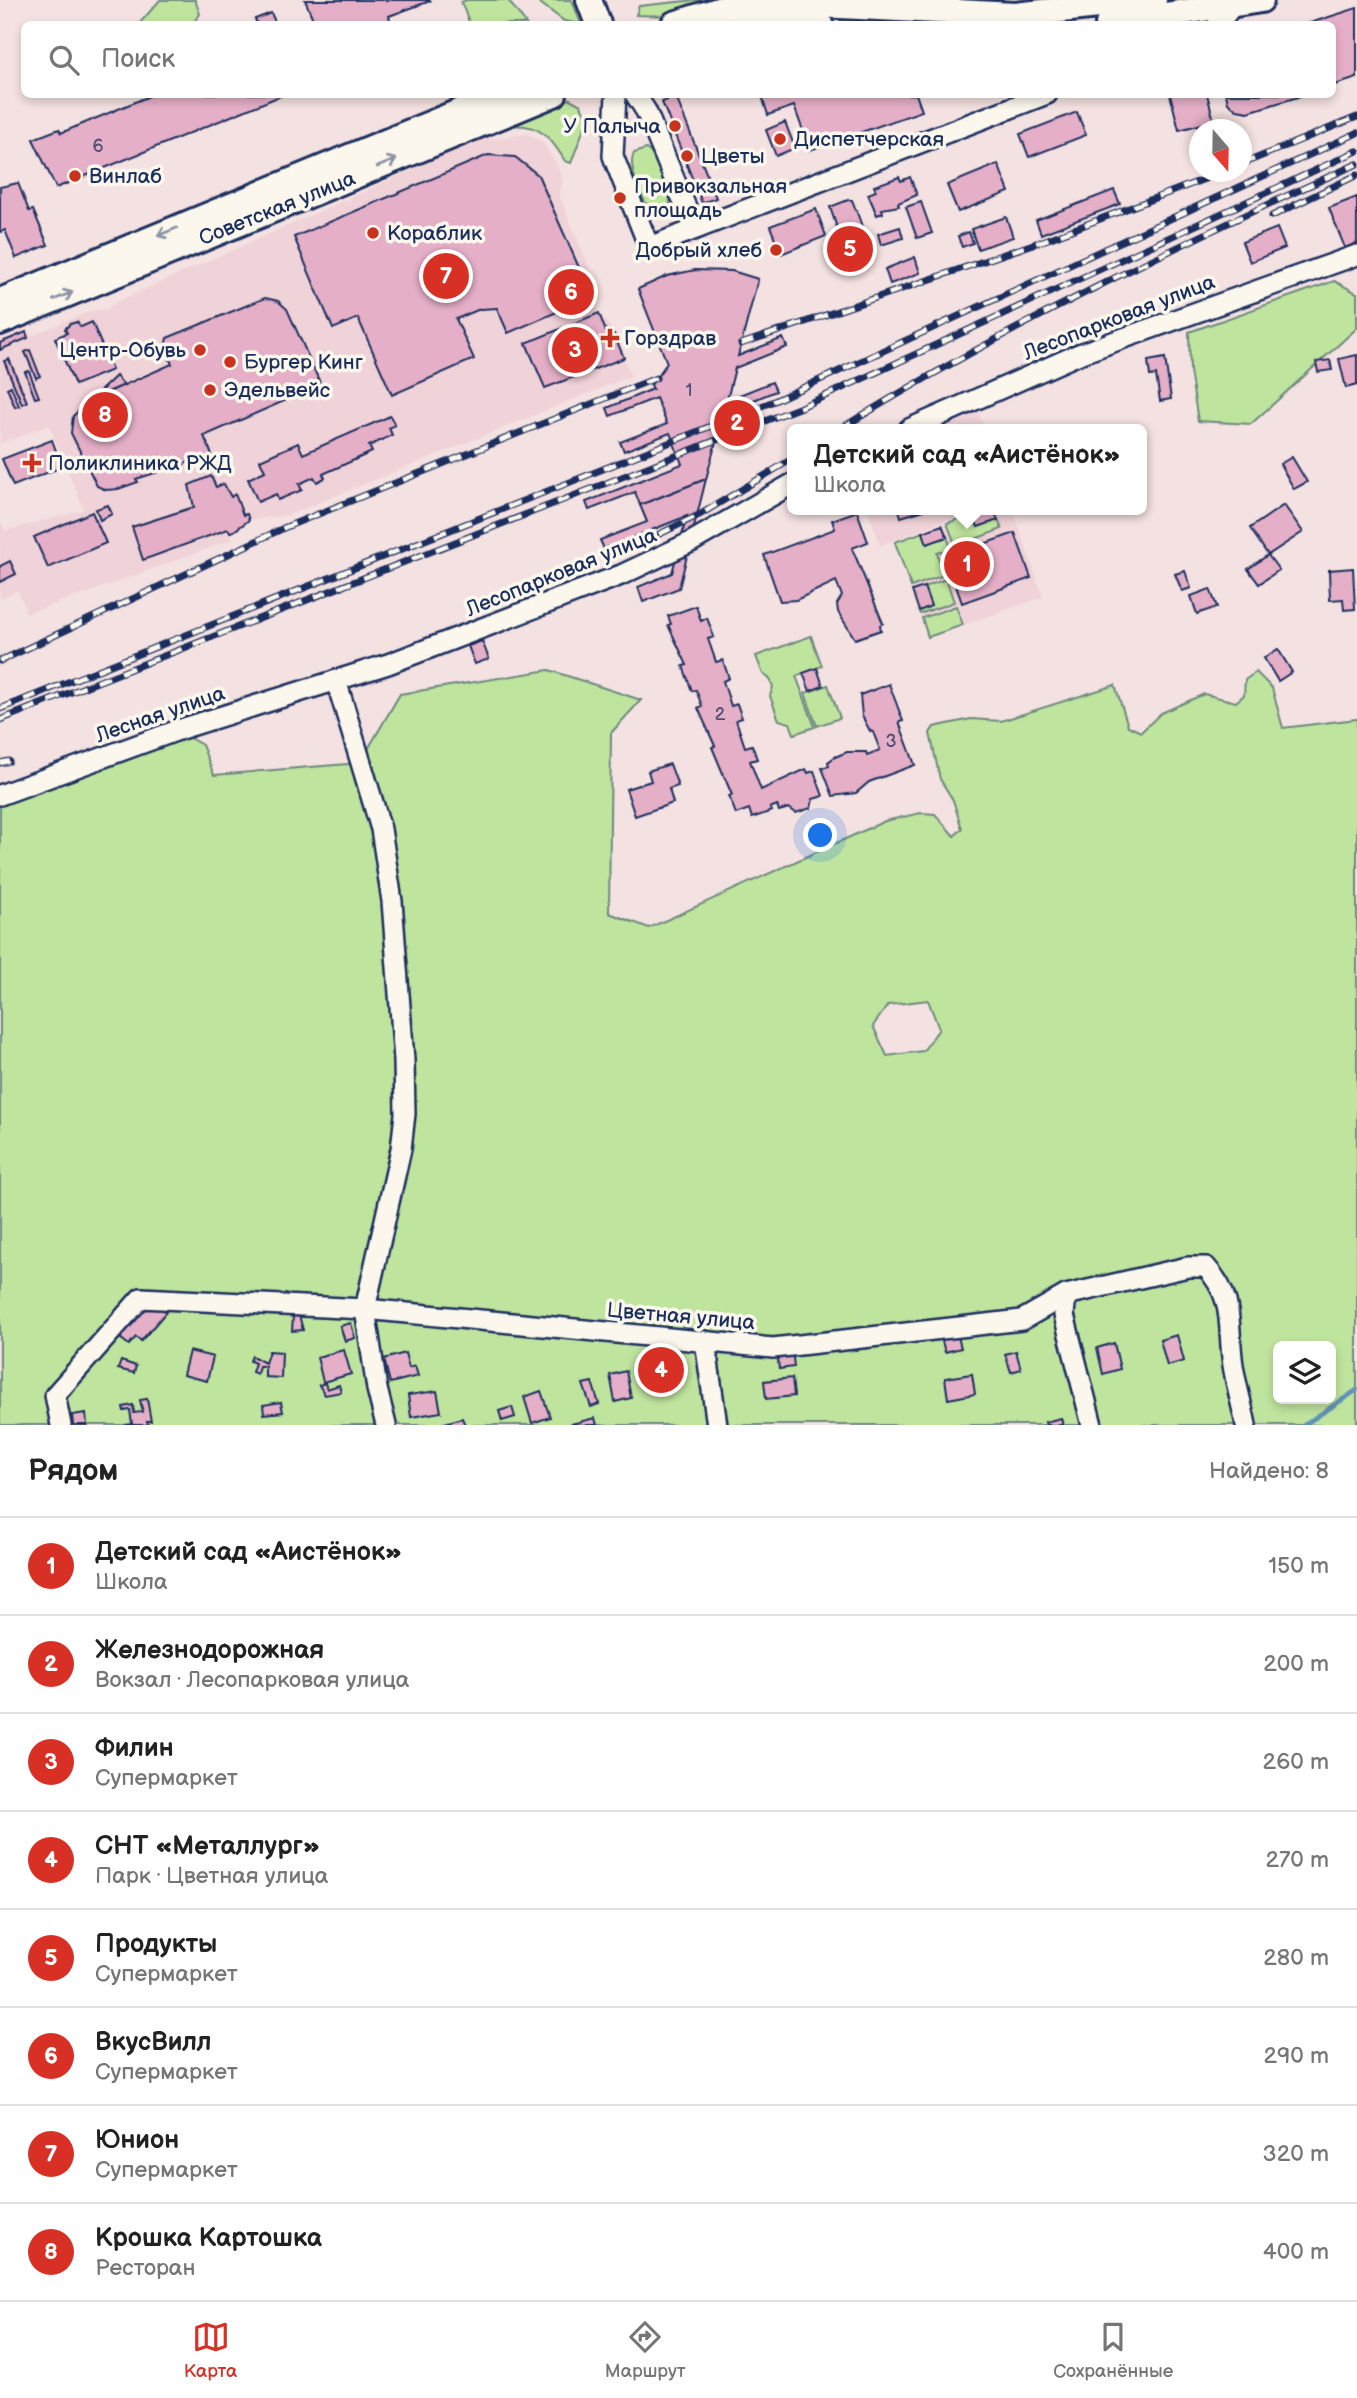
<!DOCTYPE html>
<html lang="ru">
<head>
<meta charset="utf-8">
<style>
	body { margin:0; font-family:"Balsamiq Sans",sans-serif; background:#f6f6f6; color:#222 }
	.controls { position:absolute; right:21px; bottom:21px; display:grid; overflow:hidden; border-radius:10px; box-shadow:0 4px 10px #0003 }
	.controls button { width:63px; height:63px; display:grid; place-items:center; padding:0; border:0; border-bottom:2px solid #e0e0e0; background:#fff; color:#222; font:35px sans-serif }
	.compass { position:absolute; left:1189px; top:119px; width:63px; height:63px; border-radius:50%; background:#fff; box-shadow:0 4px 10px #0003; rotate:160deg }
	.you { position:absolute; left:821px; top:836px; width:24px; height:24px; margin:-18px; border:5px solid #fff; border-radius:50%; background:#1a73e8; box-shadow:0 0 0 10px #1a73e833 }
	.badge { display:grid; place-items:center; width:46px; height:46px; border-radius:50%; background:#d93025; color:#fff; font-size:23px; font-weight:700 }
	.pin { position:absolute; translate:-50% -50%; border:4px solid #fff; box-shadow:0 2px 7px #0006 }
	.popup { position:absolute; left:787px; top:424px; width:360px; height:91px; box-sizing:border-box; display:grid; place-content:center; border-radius:10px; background:#fff; filter:drop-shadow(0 2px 5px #0005); font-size:23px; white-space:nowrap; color:#767676 }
	.popup b { font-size:26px; color:#222 }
	.popup::after { content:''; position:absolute; left:50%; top:100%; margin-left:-14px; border:14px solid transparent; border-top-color:#fff }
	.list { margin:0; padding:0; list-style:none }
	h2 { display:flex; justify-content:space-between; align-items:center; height:91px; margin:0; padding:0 28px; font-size:30px }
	h2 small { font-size:23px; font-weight:400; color:#767676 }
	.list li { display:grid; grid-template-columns:46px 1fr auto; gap:21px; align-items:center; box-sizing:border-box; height:98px; padding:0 28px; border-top:2px solid #e0e0e0 }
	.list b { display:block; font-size:26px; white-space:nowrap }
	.list p { margin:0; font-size:23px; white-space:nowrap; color:#767676 }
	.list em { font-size:23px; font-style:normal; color:#767676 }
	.icon { flex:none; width:38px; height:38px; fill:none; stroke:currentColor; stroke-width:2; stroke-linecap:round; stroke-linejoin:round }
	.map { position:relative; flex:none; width:1357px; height:1425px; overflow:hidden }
	.search { position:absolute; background:#fff; box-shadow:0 4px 10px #0003; left:21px; right:21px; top:21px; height:77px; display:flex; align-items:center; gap:18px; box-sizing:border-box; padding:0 24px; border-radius:10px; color:#767676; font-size:26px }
	.sheet { height:875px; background:#fff }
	nav { display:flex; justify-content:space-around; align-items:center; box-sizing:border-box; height:98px; border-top:2px solid #e0e0e0; background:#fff; font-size:19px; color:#767676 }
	nav a { display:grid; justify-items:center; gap:4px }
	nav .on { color:#d93025 }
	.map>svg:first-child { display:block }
</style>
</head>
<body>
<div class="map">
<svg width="1357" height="1425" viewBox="0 0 1357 1425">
	<rect width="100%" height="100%" fill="#f4e1e1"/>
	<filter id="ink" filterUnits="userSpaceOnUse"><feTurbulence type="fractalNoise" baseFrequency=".0143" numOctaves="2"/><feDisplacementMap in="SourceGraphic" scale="14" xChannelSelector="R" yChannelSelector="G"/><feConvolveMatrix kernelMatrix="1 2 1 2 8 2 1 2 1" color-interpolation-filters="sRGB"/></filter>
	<g filter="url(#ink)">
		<g fill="#f0d2d9">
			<polygon points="527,134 542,142 556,163 563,182 559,195 595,281 592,297 599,313 611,328 631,376 288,515 249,520 230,532 233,539 87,593 27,613 18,590 0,599 0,520 5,531 84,510 49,425 0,444 0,340 27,329 31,336 93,310 106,310 119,301 490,135 492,139"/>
			<polygon points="977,410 984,429 935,429"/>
			<polygon points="868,510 973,510 880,545"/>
			<polygon points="985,510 1013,510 1043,597 928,637 895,542"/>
		</g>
		<g fill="#bfe49e" stroke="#6d8a7e" stroke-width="2" fill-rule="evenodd">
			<polygon points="160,0 195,0 200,14 192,24 139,24"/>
			<polygon points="467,0 508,0 526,24 470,24 461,2"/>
			<polygon points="536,0 572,0 581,24 564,21"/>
			<polygon points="696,0 732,0 668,16 636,15 639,6"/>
			<path d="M570,99L581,105L587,120L571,163L565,161C552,139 539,122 510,126L508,122Z"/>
			<path d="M646,149C658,156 673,195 669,208L654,213C642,203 627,166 634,153Z"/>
			<polygon points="1334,281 1357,293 1357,328 1251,424 1198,421 1190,371 1189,332"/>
			<polygon points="973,514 978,527 998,520 1002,529 956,546 947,523"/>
			<polygon points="923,532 927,544 947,537 951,548 937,553 944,575 911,587 895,542"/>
			<polygon points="946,579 954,602 920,614 919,611 931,606 924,587"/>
			<polygon points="956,606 963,625 928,637 922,618"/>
			<polygon points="811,636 822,666 796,676 815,727 794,734 790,723 779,720 770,696 773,687 770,679 763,674 756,656"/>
			<path d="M549,670L641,700L611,733L609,913L649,928L885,821L921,813L935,814L954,836L962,829L953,800L940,779L930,733L934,727L971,719L1001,721L1115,685L1128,726L1141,732L1161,713L1204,694L1236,702L1244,695L1245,680L1256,672L1272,688L1283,728L1357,719V1425H0V804L184,735L202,745L214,775L360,763L400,694ZM928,1000L939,1029L923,1051L887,1056L873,1026L888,1005ZM1278,1346H1331V1399H1278Z"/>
			<polygon points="828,685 840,718 817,726 805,693"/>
		</g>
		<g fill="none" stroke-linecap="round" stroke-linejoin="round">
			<polyline stroke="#6394b8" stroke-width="4.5" points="1304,1425 1357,1390"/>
		</g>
		<g fill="#e5afc7" stroke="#1b2f5e" stroke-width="2">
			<polygon points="305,0 429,0 430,1 389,16 391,24 377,24 376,21 366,24 315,24"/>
			<polygon points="1357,8 1357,78 1332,86 1332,24 1307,24"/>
			<polygon points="271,13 276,24 254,24 257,23 255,19"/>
			<polygon points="154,94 285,94 56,188 33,139 59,129 61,133"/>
			<polygon points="916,94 922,111 810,150 794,106 768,115 762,96"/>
			<polygon points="1170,94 1207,94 1214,121 1179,130"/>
			<polygon points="1226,94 1308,94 1248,112 1237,110 1228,103"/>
			<polygon points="676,97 716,198 702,203 662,102"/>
			<polygon points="1077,112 1086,135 1029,157 1020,134"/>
			<polygon points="785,122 795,148 776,156 766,130"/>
			<polygon points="488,155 515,157 538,175 592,297 508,333 497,308 480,309 456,319 474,359 392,395 358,318 333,329 294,237"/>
			<polygon points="998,164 1009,192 958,212 947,185"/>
			<polygon points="899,177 901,181 910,177 917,195 898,203 899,206 882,209 883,213 877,215 868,194 876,191 874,186"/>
			<polygon points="18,183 29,211 33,210 48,245 16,258 5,230 0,232 0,187"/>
			<polygon points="1114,190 1120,204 1041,234 1036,220"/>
			<polygon points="1357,197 1357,243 1345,248 1329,208"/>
			<polygon points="848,200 852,200 873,254 849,263 830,207"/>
			<polygon points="921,202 932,233 917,238 906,207"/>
			<polygon points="816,209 826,236 781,254 770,226"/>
			<polygon points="1006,217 1013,237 978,249 971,229"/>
			<polygon points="900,227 903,238 881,245 878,234"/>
			<polygon points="1277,228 1285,248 1250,262 1242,242"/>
			<polygon points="969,232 973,243 962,247 958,236"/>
			<polygon points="915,257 920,273 890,284 885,269"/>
			<polygon points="695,270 732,271 758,279 738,356 783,338 787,347 735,368 727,400 772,382 776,391 724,412 706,479 640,505 635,492 589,510 586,502 682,464 670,433 624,451 620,442 667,424 656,398 610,416 607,408 653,389 651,385 667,363 638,289 667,276"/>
			<polygon points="265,298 278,301 287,309 321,385 204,436 212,455 136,479 138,482 118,489 106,490 97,486 71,433 73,416 80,410 103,404 99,396 172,364 165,347 167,338"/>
			<polygon points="599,313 606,332 614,334 624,358 545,388 526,343"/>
			<polygon points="77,322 81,327 92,322 112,370 75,385 55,338 67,333 65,329 70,324"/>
			<polygon points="26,332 28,338 0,350 0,343"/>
			<polygon points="30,350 40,376 36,378 25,352"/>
			<polygon points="1357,355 1357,385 1346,388 1339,359"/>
			<polygon points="1165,358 1171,399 1160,401 1156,375 1150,376 1148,361"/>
			<polygon points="9,359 27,402 22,404 4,361"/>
			<polygon points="1330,360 1332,370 1318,372 1316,362"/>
			<polygon points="29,371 39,397 35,398 25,372"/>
			<polygon points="116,376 124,385 99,396 103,404 77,413"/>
			<polygon points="11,386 19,406 15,407 7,388"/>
			<polygon points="390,416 395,425 389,428 392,435 369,446 372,452 323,474 325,478 317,482 314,477 299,484 302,490 278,500 276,494 258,502 248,479 265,471 260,460 298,443 303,454"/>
			<polygon points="52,440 62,467 13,486 2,459"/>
			<polygon points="1292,457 1307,482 1294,489 1280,464"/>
			<polygon points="211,476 216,487 224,484 231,497 235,494 243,515 247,514 249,520 234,531 230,532 228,529 143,560 132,527 194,507 189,485"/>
			<polygon points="706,479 679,588 643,602 638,587 672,573 687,516 604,549 600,540 647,522 640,505"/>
			<polygon points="108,505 112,514 100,520 96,509"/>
			<polygon points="1284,505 1303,532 1268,555 1250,528"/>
			<polygon points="899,510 924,510 901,517"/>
			<polygon points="985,510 994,510 998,520 978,527 973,514"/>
			<polygon points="857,511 868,542 852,548 883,623 880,625 881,630 855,639 838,612 837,604 842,596 836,581 796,600 780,601 764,555 835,529 832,520"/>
			<polygon points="92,512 106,543 48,568 34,537"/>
			<polygon points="942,525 947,537 927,544 923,532"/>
			<polygon points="1015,533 1031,578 962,603 946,557"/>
			<polygon points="1268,555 1279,570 1259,584 1248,569"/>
			<polygon points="10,561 16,574 0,582 0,566"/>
			<polygon points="1353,568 1355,609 1344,610 1343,599 1330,600 1329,570"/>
			<polygon points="1185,571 1191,588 1182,591 1175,574"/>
			<polygon points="924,587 931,606 919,611 912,591"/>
			<polygon points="1210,589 1217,607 1197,614 1191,596"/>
			<polygon points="696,606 701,621 707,618 714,637 708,639 716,662 723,660 724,664 729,678 723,681 731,706 737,704 742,718 736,720 745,747 752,745 757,759 750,761 761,790 806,769 808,773 814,771 823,796 813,799 811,808 796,813 789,808 779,811 777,805 770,808 772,811 752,818 749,809 736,814 729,796 732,795 712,747 715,746 698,708 702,706 696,690 692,691 683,666 687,665 668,625 671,624 668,616"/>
			<polygon points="482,641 489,659 475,664 468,646"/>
			<polygon points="1278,649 1292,672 1278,681 1264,658"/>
			<polygon points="817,668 823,686 810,691 803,673"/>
			<polygon points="889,684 903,721 899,722 915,765 869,782 856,793 833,796 822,768 829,766 828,762 835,757 847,752 866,752 867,755 880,750 873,732 870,731 862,716 860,695"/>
			<polygon points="670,764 678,786 669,789 673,803 635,816 626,789 651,781 648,771"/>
			<polygon points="152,1300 166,1312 141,1341 136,1337 129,1345 120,1338"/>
			<polygon points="299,1315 303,1330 292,1331 293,1316"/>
			<polygon points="351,1323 355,1338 345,1341 340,1326"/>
			<polygon points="956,1329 961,1348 945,1352 940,1334"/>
			<polygon points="1177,1335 1184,1361 1167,1366 1160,1340"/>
			<polygon points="1114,1343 1120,1369 1103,1374 1097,1348"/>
			<polygon points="792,1349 794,1367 779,1369 777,1350"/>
			<polygon points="344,1350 351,1374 323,1382 317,1357"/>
			<polygon points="189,1351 213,1357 207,1381 183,1375"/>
			<polygon points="269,1351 282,1352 281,1378 265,1377 265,1366 259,1366 257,1374 252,1372 255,1363 250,1361 252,1356 265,1363"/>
			<polygon points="1016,1351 1021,1369 1011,1372 1005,1354"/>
			<polygon points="405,1353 409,1368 415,1366 418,1376 390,1383 384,1359"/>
			<polygon points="121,1361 136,1366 134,1373 118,1369"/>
			<polygon points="626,1371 631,1398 615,1402 610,1375"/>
			<polygon points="972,1374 975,1394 948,1399 945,1378"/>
			<polygon points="792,1378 794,1396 766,1399 764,1381"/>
			<polygon points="592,1382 599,1404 591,1407 583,1384"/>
			<polygon points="325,1383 327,1389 339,1385 341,1392 325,1395 319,1385"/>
			<polygon points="437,1391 441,1412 411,1417 408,1395"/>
			<polygon points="541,1391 550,1417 532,1423 524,1397"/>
			<polygon points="147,1399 151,1421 147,1421 148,1425 125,1425 132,1424 130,1410 124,1411 123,1407 133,1405 134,1413 143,1412 140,1400"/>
			<polygon points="281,1402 283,1412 264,1414 263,1405"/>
			<polygon points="512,1407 515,1417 502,1421 499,1411"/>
			<polygon points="86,1413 87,1425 73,1425 72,1415"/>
			<polygon points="462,1418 465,1425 438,1425"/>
			<polygon points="595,1418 597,1425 572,1425 571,1424"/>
			<polygon points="1061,1418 1063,1425 1046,1425 1045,1422"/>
		</g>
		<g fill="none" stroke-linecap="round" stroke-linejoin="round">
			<g stroke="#1b2f5e" stroke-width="24">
				<g id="minor">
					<polyline points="1218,24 1237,0"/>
					<polyline points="616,94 613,156 649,247 1047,94"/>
					<polyline points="635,94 646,111 695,229"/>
					<polyline points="909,429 1079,354 1357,255"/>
					<polyline points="336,680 381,829 392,901 404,1060 405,1114 401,1149 365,1309 377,1389 386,1425"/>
					<polyline points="0,795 181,729 388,664 621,575 691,542 792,484"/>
					<polyline points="1066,1295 1064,1315 1092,1425"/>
					<polyline points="705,1341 717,1425"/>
					<path d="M61,1425L55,1395L141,1298L365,1309L773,1348L1022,1320L1066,1295L1188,1267H1206C1236,1300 1227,1325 1233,1365C1236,1385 1242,1405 1246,1425"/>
				</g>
			</g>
			<g stroke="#1b2f5e" stroke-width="30">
				<g id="major">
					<polyline points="589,0 598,24"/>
					<polyline points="674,24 731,6 762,2 1015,15 1154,0"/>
					<polyline points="740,24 763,22 820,24"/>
					<polyline points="1108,24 1261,0"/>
					<polyline points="0,301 502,94"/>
					<polyline points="0,322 554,94"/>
				</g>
			</g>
			<use href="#minor" stroke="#fbf7ec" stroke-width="19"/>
			<use href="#major" stroke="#fbf7ec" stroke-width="24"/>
			<g stroke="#1b2f5e" stroke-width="7">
				<g id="rail">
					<polyline points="1242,164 1357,117"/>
					<polyline points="1272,216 1357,175"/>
					<polyline points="741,344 1048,239 1223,172"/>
					<path d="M840,429C1004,328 1181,243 1357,164"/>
					<polyline points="612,557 701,514 792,459"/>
					<polyline points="0,661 286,527 656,378"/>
					<polyline points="0,709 774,401 1357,133"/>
					<polyline points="0,720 801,407 1357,151"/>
					<polyline points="0,763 9,761"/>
				</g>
			</g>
			<use href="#rail" stroke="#fbf7ec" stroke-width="4.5" stroke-dasharray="13" stroke-linecap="butt"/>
		</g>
		<defs><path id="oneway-shaft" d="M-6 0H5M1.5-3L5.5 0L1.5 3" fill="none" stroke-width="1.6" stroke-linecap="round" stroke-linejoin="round" transform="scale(1.75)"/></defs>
		<g stroke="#8b93a5">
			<use href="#oneway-shaft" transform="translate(387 163) rotate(-22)"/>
			<use href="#oneway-shaft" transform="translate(167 232) rotate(158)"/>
			<use href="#oneway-shaft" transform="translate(63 296) rotate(-22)"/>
		</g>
	</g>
	<g fill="#c8321e" stroke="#fbf7ec" stroke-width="2.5">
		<circle cx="675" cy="126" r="7"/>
		<circle cx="780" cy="139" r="7"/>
		<circle cx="687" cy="156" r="7"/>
		<circle cx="75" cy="176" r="7"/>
		<circle cx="620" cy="198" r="7"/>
		<circle cx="373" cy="233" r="7"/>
		<circle cx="776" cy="250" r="7"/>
		<path d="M606.5 327.5h7v7h7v7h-7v7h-7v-7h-7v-7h7z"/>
		<circle cx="200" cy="350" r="7"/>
		<circle cx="230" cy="362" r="7"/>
		<circle cx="210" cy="390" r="7"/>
		<path d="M28.5 452.5h7v7h7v7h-7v7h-7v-7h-7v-7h7z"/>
	</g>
	<g text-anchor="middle" stroke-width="7" stroke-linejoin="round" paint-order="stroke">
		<g font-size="18" fill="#4e4f78">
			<text x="98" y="152">6</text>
			<text x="689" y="396">1</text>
			<text x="720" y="720">2</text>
			<text x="891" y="747">3</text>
		</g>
		<g font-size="21" fill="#1b2f5e" stroke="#fbf7ec" text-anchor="start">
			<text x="661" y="133" text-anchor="end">У Палыча</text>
			<text x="794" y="146">Диспетчерская</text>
			<text x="701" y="163">Цветы</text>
			<text x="89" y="183">Винлаб</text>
			<text x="634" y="193">Привокзальная<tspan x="634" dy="24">площадь</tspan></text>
			<text x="387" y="240">Кораблик</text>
			<text x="762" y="257" text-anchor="end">Добрый хлеб</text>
			<text x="624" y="345">Горздрав</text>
			<text x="186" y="357" text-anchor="end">Центр-Обувь</text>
			<text x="244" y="369">Бургер Кинг</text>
			<text x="224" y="397">Эдельвейс</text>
			<text x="48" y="470">Поликлиника РЖД</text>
		</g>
		<g font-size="21" fill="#1b2f5e" stroke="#fbf7ec">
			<text transform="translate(277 208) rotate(-22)" y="7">Советская улица</text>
			<text transform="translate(1119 317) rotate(-21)" y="7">Лесопарковая улица</text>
			<text transform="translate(561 572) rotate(-22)" y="7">Лесопарковая улица</text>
			<text transform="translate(160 714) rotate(-19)" y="7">Лесная улица</text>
			<text transform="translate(681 1316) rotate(5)" y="7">Цветная улица</text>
		</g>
	</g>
</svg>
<div class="controls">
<button><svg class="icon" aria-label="layers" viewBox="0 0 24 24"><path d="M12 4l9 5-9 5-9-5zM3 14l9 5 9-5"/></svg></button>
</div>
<svg class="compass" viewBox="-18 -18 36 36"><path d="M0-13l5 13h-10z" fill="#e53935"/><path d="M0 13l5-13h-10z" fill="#767676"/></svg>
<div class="you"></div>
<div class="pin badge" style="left:967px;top:564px">1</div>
<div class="popup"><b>Детский сад «Аистёнок»</b>Школа</div>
<div class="pin badge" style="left:737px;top:423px">2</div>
<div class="pin badge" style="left:575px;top:350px">3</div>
<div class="pin badge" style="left:661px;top:1370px">4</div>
<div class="pin badge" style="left:850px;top:249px">5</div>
<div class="pin badge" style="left:571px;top:292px">6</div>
<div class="pin badge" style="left:446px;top:276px">7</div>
<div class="pin badge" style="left:105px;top:415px">8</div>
<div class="search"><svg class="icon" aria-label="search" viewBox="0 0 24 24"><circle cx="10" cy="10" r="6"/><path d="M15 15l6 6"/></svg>Поиск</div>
</div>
<section class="sheet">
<h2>Рядом<small>Найдено: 8</small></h2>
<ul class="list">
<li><span class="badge">1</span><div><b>Детский сад «Аистёнок»</b><p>Школа</p></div><em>150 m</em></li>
<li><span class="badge">2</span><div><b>Железнодорожная</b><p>Вокзал · Лесопарковая улица</p></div><em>200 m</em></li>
<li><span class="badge">3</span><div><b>Филин</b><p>Супермаркет</p></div><em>260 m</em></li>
<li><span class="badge">4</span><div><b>СНТ «Металлург»</b><p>Парк · Цветная улица</p></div><em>270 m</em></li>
<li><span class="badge">5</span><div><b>Продукты</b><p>Супермаркет</p></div><em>280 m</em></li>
<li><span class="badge">6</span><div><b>ВкусВилл</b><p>Супермаркет</p></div><em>290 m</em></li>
<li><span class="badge">7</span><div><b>Юнион</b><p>Супермаркет</p></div><em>320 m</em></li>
<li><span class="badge">8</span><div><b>Крошка Картошка</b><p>Ресторан</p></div><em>400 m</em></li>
</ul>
</section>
<nav>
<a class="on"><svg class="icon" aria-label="map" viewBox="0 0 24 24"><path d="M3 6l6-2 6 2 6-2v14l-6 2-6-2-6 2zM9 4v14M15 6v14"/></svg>Карта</a>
<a><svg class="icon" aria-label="directions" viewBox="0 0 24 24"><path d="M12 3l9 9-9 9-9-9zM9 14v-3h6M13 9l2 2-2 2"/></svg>Маршрут</a>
<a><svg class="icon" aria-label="saved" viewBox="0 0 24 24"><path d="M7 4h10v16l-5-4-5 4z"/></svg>Сохранённые</a>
</nav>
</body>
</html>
